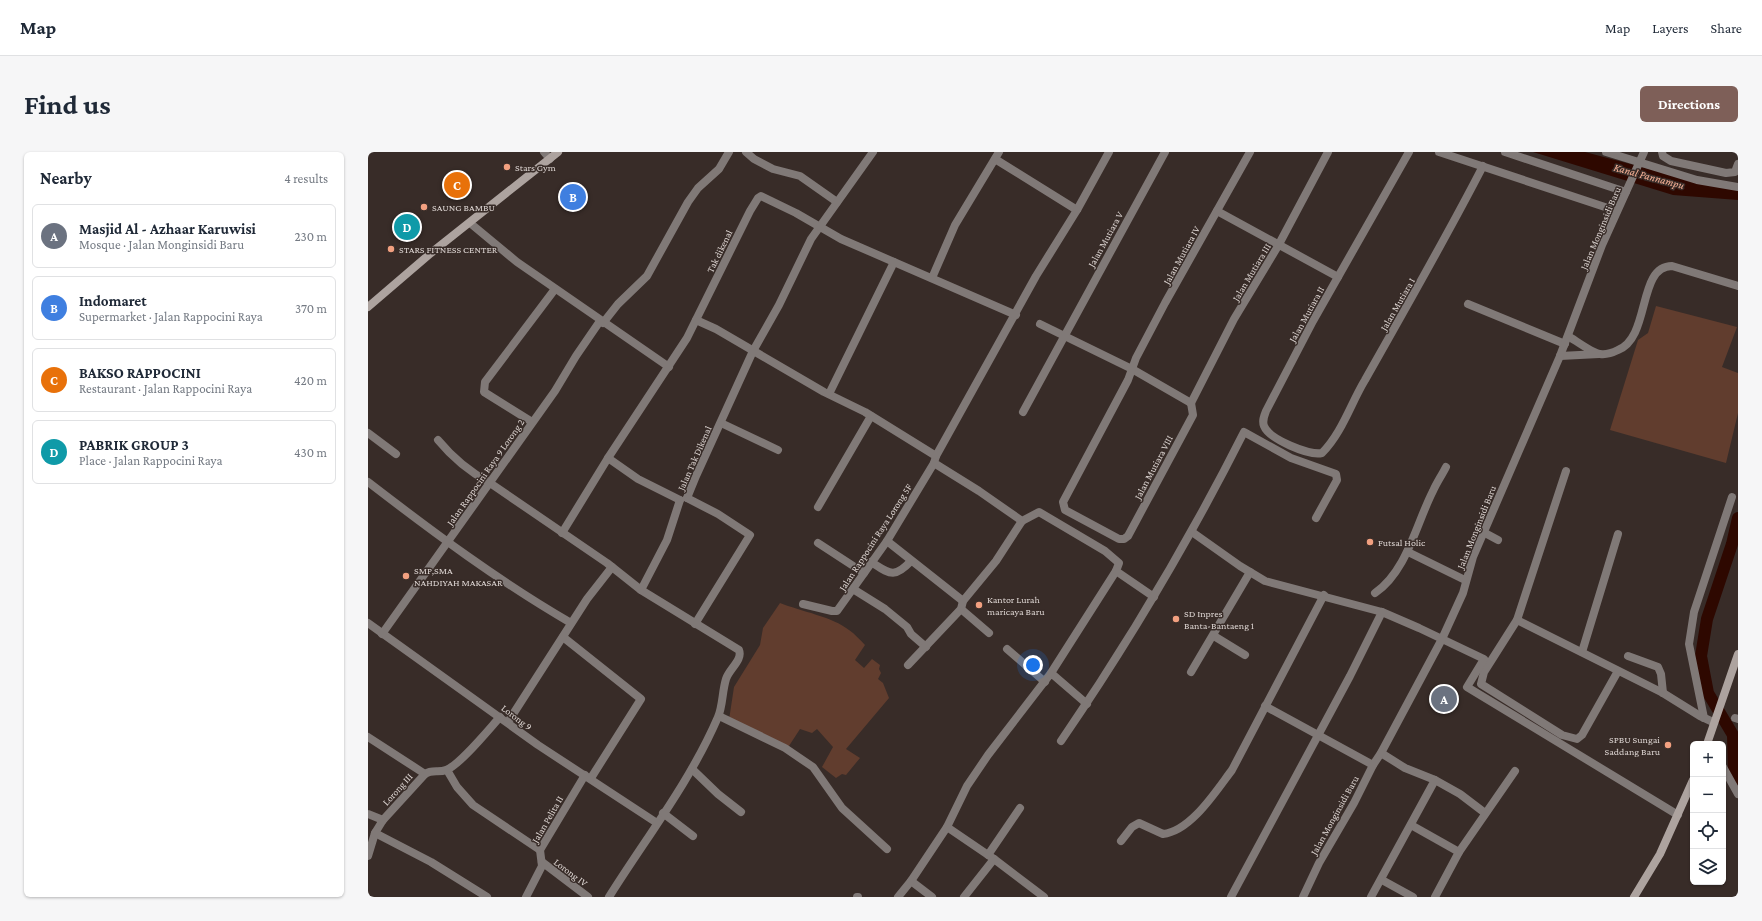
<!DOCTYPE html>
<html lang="en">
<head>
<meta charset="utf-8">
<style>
	body { margin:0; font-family:"Crimson Pro",serif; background:#f6f6f7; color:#1f2937 }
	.controls { position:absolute; right:12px; bottom:12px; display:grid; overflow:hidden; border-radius:6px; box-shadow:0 1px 3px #0004 }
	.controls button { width:36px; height:36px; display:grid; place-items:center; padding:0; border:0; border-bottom:1px solid #e0e1e3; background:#fff; color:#1f2937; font:20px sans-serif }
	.you { position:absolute; left:665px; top:513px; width:14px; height:14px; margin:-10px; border:3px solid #fff; border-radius:50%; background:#1a73e8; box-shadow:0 0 0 6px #1a73e833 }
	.badge { display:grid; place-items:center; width:26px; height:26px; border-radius:50%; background:#7e5f58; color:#fff; font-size:13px; font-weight:700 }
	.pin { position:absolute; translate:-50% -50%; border:2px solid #fff; box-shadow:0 1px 4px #0006 }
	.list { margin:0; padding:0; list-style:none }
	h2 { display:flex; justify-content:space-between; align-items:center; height:52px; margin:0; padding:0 16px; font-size:17px }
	h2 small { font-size:13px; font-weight:400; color:#747a83 }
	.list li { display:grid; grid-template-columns:26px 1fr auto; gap:12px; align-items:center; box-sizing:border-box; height:64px; margin:0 8px 8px; padding:0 8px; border:1px solid #e0e1e3; border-radius:6px }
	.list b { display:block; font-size:15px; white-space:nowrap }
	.list p { margin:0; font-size:13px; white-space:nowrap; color:#747a83 }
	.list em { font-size:13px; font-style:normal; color:#747a83 }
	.icon { flex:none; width:22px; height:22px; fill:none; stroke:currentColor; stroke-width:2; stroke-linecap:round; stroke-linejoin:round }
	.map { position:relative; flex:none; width:1370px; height:745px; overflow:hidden; border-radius:6px }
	header { display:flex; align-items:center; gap:24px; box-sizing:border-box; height:56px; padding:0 20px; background:#fff; border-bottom:1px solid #e0e1e3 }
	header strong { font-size:19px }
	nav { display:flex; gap:22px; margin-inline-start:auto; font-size:14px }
	.intro { display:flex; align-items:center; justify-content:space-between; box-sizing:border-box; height:96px; padding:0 24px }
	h1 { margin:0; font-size:28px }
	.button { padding:10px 18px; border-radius:6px; background:#7e5f58; color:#fff; font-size:14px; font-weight:700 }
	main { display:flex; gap:24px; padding:0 24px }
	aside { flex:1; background:#fff; border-radius:6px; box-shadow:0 1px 3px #0004 }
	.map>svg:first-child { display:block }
</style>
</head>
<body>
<header>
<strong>Map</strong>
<nav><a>Map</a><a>Layers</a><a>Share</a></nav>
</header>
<div class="intro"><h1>Find us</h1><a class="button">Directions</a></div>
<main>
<aside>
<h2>Nearby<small>4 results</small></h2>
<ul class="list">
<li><span class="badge" style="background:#6b7280">A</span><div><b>Masjid Al - Azhaar Karuwisi</b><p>Mosque · Jalan Monginsidi Baru</p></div><em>230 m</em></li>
<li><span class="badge" style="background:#3f7fe0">B</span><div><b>Indomaret</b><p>Supermarket · Jalan Rappocini Raya</p></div><em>370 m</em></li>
<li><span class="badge" style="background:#e8710a">C</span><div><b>BAKSO RAPPOCINI</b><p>Restaurant · Jalan Rappocini Raya</p></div><em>420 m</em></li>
<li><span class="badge" style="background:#0f9aa8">D</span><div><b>PABRIK GROUP 3</b><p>Place · Jalan Rappocini Raya</p></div><em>430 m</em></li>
</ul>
</aside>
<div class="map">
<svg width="1370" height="745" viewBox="0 0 1370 745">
	<rect width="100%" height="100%" fill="#382c28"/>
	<g fill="#613d2e">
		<polygon points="1288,154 1369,175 1354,215 1370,221 1370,261 1358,311 1242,278 1270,188 1280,181"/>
		<path d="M412,451C432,459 465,465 481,478C487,482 492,488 497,493L487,508L496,516L504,507L512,513L511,517L513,521L510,527L515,531L521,546L478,597L492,606L478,623L474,622L468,626L454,615L465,595L449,577L444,581L432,577L419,597L361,568L366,535L392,493L395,476Z"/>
	</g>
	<polygon fill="#2e0800" points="1165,0 1217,0 1326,29 1370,37 1370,48 1305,43"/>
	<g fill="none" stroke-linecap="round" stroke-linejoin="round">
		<polyline stroke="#2e0800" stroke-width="12" points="1370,366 1364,392 1339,467 1333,504 1340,541 1365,583 1366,620 1370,627"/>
		<g stroke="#807977" stroke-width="8">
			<polyline points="176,0 182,7"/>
			<polyline points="378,0 386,7 405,17 432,24 469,50"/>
			<path d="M1041,0L945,169L898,259C896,264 894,269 896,274C901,287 941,304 954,301C974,281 983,251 997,228C1037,157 1078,86 1115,14"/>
			<polyline points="1071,0 1249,59"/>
			<polyline points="1137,0 1258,40"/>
			<polyline points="1238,0 1329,28 1370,35"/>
			<polyline points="1294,0 1295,4 1303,9 1358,21 1367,20 1370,12"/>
			<polyline points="627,7 709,58"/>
			<polyline points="849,59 970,125"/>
			<polyline points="102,71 149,110 301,215"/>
			<polyline points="564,126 587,73 631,0"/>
			<polyline points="1100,152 1197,192"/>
			<polyline points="328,168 348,177 456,240 497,260 568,304 566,311 611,339 654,369 671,360 737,399 751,411 748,419 786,445"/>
			<polyline points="235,171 250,152 279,124 320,50 330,36 351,17 361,0"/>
			<polyline points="672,172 764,217 823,251"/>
			<path d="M1200,184C1207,188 1224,201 1232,202C1238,203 1244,201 1250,198C1283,185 1269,114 1304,114L1370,134"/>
			<polyline points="1192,204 1231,202"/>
			<polyline points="461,242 526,110"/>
			<polyline points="823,251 825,263 760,384 756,387 751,387 697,358 695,350 760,228 768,206 797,151 882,0"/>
			<polyline points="823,251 866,167 910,94 960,0"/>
			<polyline points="655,260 797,0"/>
			<polyline points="164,270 116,240 117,230 187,137"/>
			<polyline points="353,271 410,298"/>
			<polyline points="0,281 28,302"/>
			<path d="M70,288C84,305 102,320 122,331L239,411L273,438L371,498C375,508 361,517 358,527C354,540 355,553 350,565C322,630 278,686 241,745"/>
			<polyline points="568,304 668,124 709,58 741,0"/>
			<polyline points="240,306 270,327 312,348"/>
			<polyline points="1198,319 1149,468 1116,520 1113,532 1194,583 1209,587 1214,583 1250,519"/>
			<path d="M0,330C65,380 132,430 203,471"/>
			<polyline points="319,346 328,324 385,199 411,153 443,87 505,0"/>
			<polyline points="319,346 350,362 382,383 327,472"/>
			<polyline points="450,355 503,264"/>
			<polyline points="824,380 872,414 897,429 1014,460 1051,476 1116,507 1099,535 1310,663"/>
			<polyline points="194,381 240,306 319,186 382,59 390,46 393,44 428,61 473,87 648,163"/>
			<polyline points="1117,381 1130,388"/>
			<polyline points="519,389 595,449"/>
			<polyline points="450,391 496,421"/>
			<polyline points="1040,400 1097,428"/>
			<path d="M503,410C522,422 526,427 543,409"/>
			<polyline points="485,437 517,457 539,475 543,482 558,495"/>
			<polyline points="273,438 299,388 312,348"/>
			<path d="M1007,441C1039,419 1048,372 1065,339C1069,330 1074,323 1078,315"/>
			<polyline points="435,452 464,459 469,459 519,389 566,311"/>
			<polyline points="593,457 621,481"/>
			<polyline points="1149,468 1295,541 1332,564 1345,570"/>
			<polyline points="0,471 170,593 289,671"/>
			<polyline points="14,482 187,239 208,204 232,169"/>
			<polyline points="846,484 877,503"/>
			<polyline points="195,485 273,547 223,626"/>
			<polyline points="639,497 677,530"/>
			<polyline points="1214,500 1250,382"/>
			<polyline points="1260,504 1290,515 1293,522 1295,541"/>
			<polyline points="540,513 593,457 595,449 628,409 654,369"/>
			<polyline points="823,520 882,420"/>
			<polyline points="683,521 748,419"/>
			<polyline points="897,554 1005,613"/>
			<polyline points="351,564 417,596 445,615 474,656 519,697"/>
			<polyline points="1336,566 1321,492 1326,460 1364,345"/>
			<polyline points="1367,566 1370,567"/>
			<polyline points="140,570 219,447 244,415"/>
			<polyline points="0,585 57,622"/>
			<path d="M693,589C761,490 822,387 876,280L923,306L968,322L969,328L948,366"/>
			<polyline points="1355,615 1370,642"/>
			<polyline points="324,617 350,642 373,660"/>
			<polyline points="79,618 89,635 105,653 172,698"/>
			<polyline points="1067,628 1092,642 1117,661"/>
			<polyline points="295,661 325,684"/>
			<polyline points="0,662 15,668"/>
			<polyline points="1043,673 1091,700"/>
			<polyline points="579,675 626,707 676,745"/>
			<polyline points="7,681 63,710 119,745"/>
			<path d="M753,689L764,675L771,671L795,682C823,679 848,639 864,618L956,443"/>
			<polyline points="620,703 652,656"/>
			<path d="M0,704L7,681L15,668L57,622C64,617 71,621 78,618C92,613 121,577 132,565"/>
			<polyline points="174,710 220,745"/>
			<polyline points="1014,728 1045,745"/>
			<polyline points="543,729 564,745"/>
			<polyline points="158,745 174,714 172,698 217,623"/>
			<polyline points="489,745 490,745"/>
			<polyline points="530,745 543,729 579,675 599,634 620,603 683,521 719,552"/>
			<polyline points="596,745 626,707"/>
			<polyline points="863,745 982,524 1014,460"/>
			<polyline points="935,745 951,711 986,651 1005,613 1013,601 1074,487 1095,441 1105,405 1192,204 1234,93 1276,0"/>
			<polyline points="1003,745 1067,628 1037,616 1013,601"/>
			<polyline points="1067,745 1091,700 1147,619"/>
		</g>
		<g stroke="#ada39f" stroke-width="8">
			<polyline points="0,155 63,101 190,0"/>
			<polyline points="1339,592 1370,502"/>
			<polyline points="1266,745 1292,702 1325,628"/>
		</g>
	</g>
	<g fill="#f2a080" stroke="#382c28" stroke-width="1.5">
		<circle cx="139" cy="15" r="4"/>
		<circle cx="56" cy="55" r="4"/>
		<circle cx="23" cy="97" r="4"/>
		<circle cx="1002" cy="390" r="4"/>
		<circle cx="38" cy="424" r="4"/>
		<circle cx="611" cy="453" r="4"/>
		<circle cx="808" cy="467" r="4"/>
		<circle cx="1300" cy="593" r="4"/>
	</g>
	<g text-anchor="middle" stroke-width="3" stroke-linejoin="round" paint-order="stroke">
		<g font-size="10" fill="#ddd5d2" stroke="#382c28" text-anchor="start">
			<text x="147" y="19">Stars Gym</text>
			<text x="64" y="59">SAUNG BAMBU</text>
			<text x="31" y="101">STARS FITNESS CENTER</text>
			<text x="1010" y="394">Futsal Holic</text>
			<text x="46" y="422">SMP,SMA<tspan x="46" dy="12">NAHDIYAH MAKASAR</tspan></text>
			<text x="619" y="451">Kantor Lurah<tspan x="619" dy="12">maricaya Baru</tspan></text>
			<text x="816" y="465">SD Inpres<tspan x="816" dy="12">Banta-Bantaeng 1</tspan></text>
			<text x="1292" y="591" text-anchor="end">SPBU Sungai<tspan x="1292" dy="12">Saddang Baru</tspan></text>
		</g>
		<g font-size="10" fill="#ddd5d2" stroke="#382c28">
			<text transform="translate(1232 76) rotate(-67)" y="4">Jalan Monginsidi Baru</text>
			<text transform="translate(737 87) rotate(-61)" y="4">Jalan Mutiara V</text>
			<text transform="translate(351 99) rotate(-64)" y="4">Tak dikenal</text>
			<text transform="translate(813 103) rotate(-61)" y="4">Jalan Mutiara IV</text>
			<text transform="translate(883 120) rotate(-59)" y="4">Jalan Mutiara III</text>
			<text transform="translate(1029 152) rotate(-60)" y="4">Jalan Mutiara I</text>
			<text transform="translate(938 162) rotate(-61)" y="4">Jalan Mutiara II</text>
			<text transform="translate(326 306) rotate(-66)" y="4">Jalan Tak Dikenal</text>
			<text transform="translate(785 315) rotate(-62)" y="4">Jalan Mutiara VIII</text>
			<text transform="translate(117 320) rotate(-55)" y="4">Jalan Rappocini Raya 9 Lorong 2</text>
			<text transform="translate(1108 375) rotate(-68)" y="4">Jalan Monginsidi Baru</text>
			<text transform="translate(507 385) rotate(-57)" y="4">Jalan Rappocini Raya Lorong 5F</text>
			<text transform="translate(149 565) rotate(37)" y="4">Lorong 9</text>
			<text transform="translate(29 637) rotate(-48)" y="4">Lorong III</text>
			<text transform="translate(966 663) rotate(-61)" y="4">Jalan Monginsidi Baru</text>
			<text transform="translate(179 667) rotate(-60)" y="4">Jalan Pelita II</text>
			<text transform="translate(203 720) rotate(37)" y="4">Lorong IV</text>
		</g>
		<g font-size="11" font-style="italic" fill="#f9b297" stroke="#382c28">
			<text transform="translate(1281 24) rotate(15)" y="4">Kanal Pannampu</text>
		</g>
	</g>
</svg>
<div class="controls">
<button>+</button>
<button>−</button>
<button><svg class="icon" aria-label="locate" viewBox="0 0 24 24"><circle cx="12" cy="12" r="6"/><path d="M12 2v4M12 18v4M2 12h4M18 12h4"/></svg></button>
<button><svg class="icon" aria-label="layers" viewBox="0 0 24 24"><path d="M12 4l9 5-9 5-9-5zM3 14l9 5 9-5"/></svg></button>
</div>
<div class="you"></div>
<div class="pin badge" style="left:1076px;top:547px;background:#6b7280">A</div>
<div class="pin badge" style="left:205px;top:45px;background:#3f7fe0">B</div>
<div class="pin badge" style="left:89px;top:33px;background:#e8710a">C</div>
<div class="pin badge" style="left:39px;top:75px;background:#0f9aa8">D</div>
</div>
</main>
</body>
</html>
